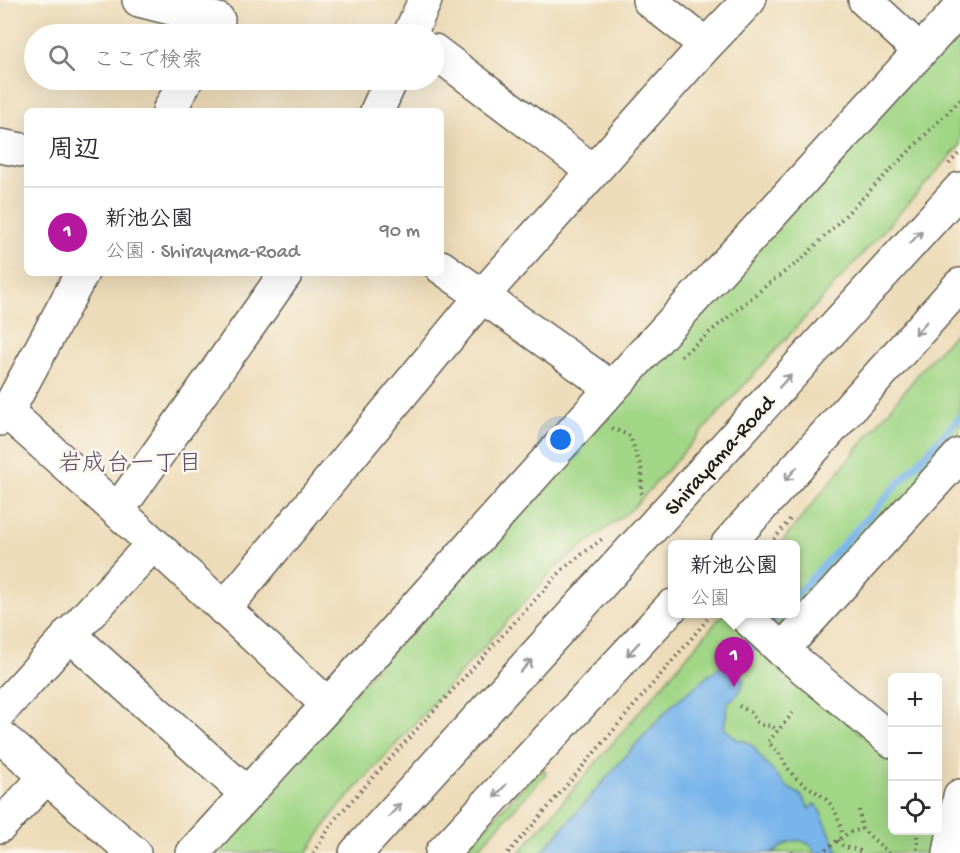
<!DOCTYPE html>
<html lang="ja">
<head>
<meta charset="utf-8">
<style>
	body { margin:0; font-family:"Gochi Hand","Klee One",sans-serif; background:#f2f2f3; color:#2b2b33 }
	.controls { position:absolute; right:18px; bottom:18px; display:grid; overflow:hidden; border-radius:9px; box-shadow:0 6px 24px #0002 }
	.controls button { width:54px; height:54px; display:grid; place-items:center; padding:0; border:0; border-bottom:2px solid #e1e1e2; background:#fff; color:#2b2b33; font:30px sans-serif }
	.you { position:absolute; left:561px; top:440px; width:21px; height:21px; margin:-15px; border:4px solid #fff; border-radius:50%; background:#1a73e8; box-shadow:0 0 0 9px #1a73e833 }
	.badge { display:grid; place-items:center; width:39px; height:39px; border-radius:50%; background:#b5179e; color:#fff; font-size:20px; font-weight:700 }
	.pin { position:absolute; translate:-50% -50px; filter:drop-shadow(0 2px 3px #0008) }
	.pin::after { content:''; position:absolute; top:32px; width:21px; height:18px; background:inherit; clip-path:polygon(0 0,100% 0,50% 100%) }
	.popup { position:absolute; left:668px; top:540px; width:132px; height:78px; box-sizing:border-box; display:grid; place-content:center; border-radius:9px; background:#fff; filter:drop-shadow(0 2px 4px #0005); font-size:20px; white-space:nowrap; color:#7c7c81 }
	.popup b { font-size:22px; color:#2b2b33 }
	.popup::after { content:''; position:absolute; left:50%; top:100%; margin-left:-12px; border:12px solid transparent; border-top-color:#fff }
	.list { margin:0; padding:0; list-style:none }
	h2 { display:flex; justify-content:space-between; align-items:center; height:78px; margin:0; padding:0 24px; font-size:26px }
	h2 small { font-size:20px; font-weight:400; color:#7c7c81 }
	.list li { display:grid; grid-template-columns:39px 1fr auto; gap:18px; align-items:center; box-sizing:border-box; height:90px; padding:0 24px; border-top:2px solid #e1e1e2 }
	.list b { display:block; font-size:22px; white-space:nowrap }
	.list p { margin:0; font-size:20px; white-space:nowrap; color:#7c7c81 }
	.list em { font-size:20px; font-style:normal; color:#7c7c81 }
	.icon { flex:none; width:33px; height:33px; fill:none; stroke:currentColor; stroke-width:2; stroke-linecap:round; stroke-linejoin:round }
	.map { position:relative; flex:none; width:960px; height:853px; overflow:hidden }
	.search { position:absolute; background:#fff; box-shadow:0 6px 24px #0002; left:24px; top:24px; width:420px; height:66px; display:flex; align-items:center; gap:15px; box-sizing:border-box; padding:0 21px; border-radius:33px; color:#7c7c81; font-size:22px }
	.panel { position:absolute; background:#fff; box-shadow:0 6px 24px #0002; left:24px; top:108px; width:420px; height:168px; border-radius:9px }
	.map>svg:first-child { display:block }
</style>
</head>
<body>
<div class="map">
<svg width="960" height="853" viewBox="0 0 960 853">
	<rect width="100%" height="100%" fill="#fbf7ec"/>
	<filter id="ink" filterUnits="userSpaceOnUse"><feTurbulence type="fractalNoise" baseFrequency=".0167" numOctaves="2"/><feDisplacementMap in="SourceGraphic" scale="12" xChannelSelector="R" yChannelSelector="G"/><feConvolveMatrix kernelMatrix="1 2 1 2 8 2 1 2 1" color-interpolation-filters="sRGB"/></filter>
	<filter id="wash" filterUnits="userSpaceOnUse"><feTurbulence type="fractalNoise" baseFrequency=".008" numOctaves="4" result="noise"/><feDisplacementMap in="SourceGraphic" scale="24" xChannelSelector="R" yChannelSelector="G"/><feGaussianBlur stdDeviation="1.35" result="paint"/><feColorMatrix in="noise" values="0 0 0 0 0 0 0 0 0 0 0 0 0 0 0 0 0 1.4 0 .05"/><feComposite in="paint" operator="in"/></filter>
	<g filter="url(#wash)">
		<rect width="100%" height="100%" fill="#eddcb9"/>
		<g fill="#a1d686" stroke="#5e7951" stroke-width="1.5">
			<polygon points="960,24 960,146 633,508 556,567 333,814 307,853 208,853"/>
			<polygon points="960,328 960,441 792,626 781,628 764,614 795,614 795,544 780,544 928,362"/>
			<polygon points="723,614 892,761 892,830 937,831 934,853 519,853"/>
			<polygon points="541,768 545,770 545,775 474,853 461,853"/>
		</g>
		<path fill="#79b5eb" stroke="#4a6884" stroke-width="1.5" d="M749,639L758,646L736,670L744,680C742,691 737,696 728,702L724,728L738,740L746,741L754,747L763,760L787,787L801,795L810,809L812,808L813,804L817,805L839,853H815C811,841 797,837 786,844C781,846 778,850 773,853H541L635,745L673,704L724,663Z"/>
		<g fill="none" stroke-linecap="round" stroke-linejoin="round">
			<g stroke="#79b5eb" stroke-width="7">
				<polyline points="795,596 960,417"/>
				<polyline points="769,625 779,614"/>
			</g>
		</g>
	</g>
	<g filter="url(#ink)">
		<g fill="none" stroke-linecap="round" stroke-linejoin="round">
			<g stroke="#655f53" stroke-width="36">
				<g id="minor">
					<polyline points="139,0 218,20"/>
					<polyline points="649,0 706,45"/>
					<polyline points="865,0 920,51"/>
					<polyline points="410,34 425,0"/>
					<polyline points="434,51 593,171"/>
					<polyline points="169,111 186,80"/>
					<polyline points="377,111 391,80"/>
					<polyline points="0,146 27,151"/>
					<polyline points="441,267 612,388"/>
					<path d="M7,412C116,508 222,606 328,705"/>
					<polyline points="0,419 7,412 82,273"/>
					<polyline points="118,510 286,273"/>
					<polyline points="728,544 960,285"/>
					<polyline points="224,609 483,295 706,45 749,0"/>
					<polyline points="743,614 782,650 892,741"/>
					<polyline points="69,634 247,794"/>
					<polyline points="782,650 960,455"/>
					<polyline points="0,711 153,544"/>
					<polyline points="0,736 134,853"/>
					<polyline points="0,826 47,776"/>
					<polyline points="193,853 328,705 612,388 960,8"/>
					<polyline points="356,853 960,189"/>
					<polyline points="442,853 672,606"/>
					<polyline points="950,853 960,796"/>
				</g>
			</g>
			<g stroke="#655f53" stroke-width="4" stroke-dasharray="1.5 4.5" stroke-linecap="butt">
				<polyline points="949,164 960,152"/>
				<polyline points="681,356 767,285 801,260 960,100"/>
				<polyline points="612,428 630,436 642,471 641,492 644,496"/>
				<polyline points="770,544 792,517"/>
				<polyline points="739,706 750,712 757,722 763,725 772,726 778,731"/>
				<path d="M793,713L768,742C771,745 775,749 778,752C784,760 787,769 794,776C805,787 822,793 831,805C838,814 840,826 843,836"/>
				<polyline points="859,810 862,829 889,853"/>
				<polyline points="916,830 918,843 916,853"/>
				<path d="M838,840C845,851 850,846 860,851L861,853"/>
				<polyline points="313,853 336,818 564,568 602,539"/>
				<polyline points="508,853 533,825 712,614"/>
				<polyline points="793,853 794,851"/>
				<polyline points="821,853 848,833 862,829"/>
			</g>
			<use href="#minor" stroke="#fff" stroke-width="33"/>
		</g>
		<defs><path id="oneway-shaft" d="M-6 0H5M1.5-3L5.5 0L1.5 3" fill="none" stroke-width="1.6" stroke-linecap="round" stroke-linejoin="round" transform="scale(1.5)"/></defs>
		<g stroke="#999">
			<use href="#oneway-shaft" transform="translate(916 237) rotate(-48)"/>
			<use href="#oneway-shaft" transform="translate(921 328) rotate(132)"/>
			<use href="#oneway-shaft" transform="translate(785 381) rotate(-48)"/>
			<use href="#oneway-shaft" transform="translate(791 474) rotate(132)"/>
			<use href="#oneway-shaft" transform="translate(633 649) rotate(133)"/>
			<use href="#oneway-shaft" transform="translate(526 666) rotate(-48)"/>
			<use href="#oneway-shaft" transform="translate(500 791) rotate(133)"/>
			<use href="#oneway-shaft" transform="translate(395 810) rotate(-48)"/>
		</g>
	</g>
	<g text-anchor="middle" stroke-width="5" stroke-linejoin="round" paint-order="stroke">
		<g font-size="22" fill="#1c1c1c" stroke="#fbf7ec">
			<text transform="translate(718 454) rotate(-48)" y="8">Shirayama-Road</text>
		</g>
		<g font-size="24" fill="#5b4f69" stroke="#fbf7ec">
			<text x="130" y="470">岩成台一丁目</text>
		</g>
	</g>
</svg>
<div class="controls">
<button>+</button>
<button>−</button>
<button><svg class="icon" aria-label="locate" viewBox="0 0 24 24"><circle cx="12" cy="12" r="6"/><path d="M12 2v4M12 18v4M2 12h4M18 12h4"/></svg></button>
</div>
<div class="you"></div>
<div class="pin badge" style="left:734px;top:687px">1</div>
<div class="popup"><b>新池公園</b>公園</div>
<div class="search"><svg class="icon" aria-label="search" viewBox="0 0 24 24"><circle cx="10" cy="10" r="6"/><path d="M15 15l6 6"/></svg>ここで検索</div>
<section class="panel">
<h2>周辺<small></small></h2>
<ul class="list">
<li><span class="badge">1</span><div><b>新池公園</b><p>公園 · Shirayama-Road</p></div><em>90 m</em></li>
</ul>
</section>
</div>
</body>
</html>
